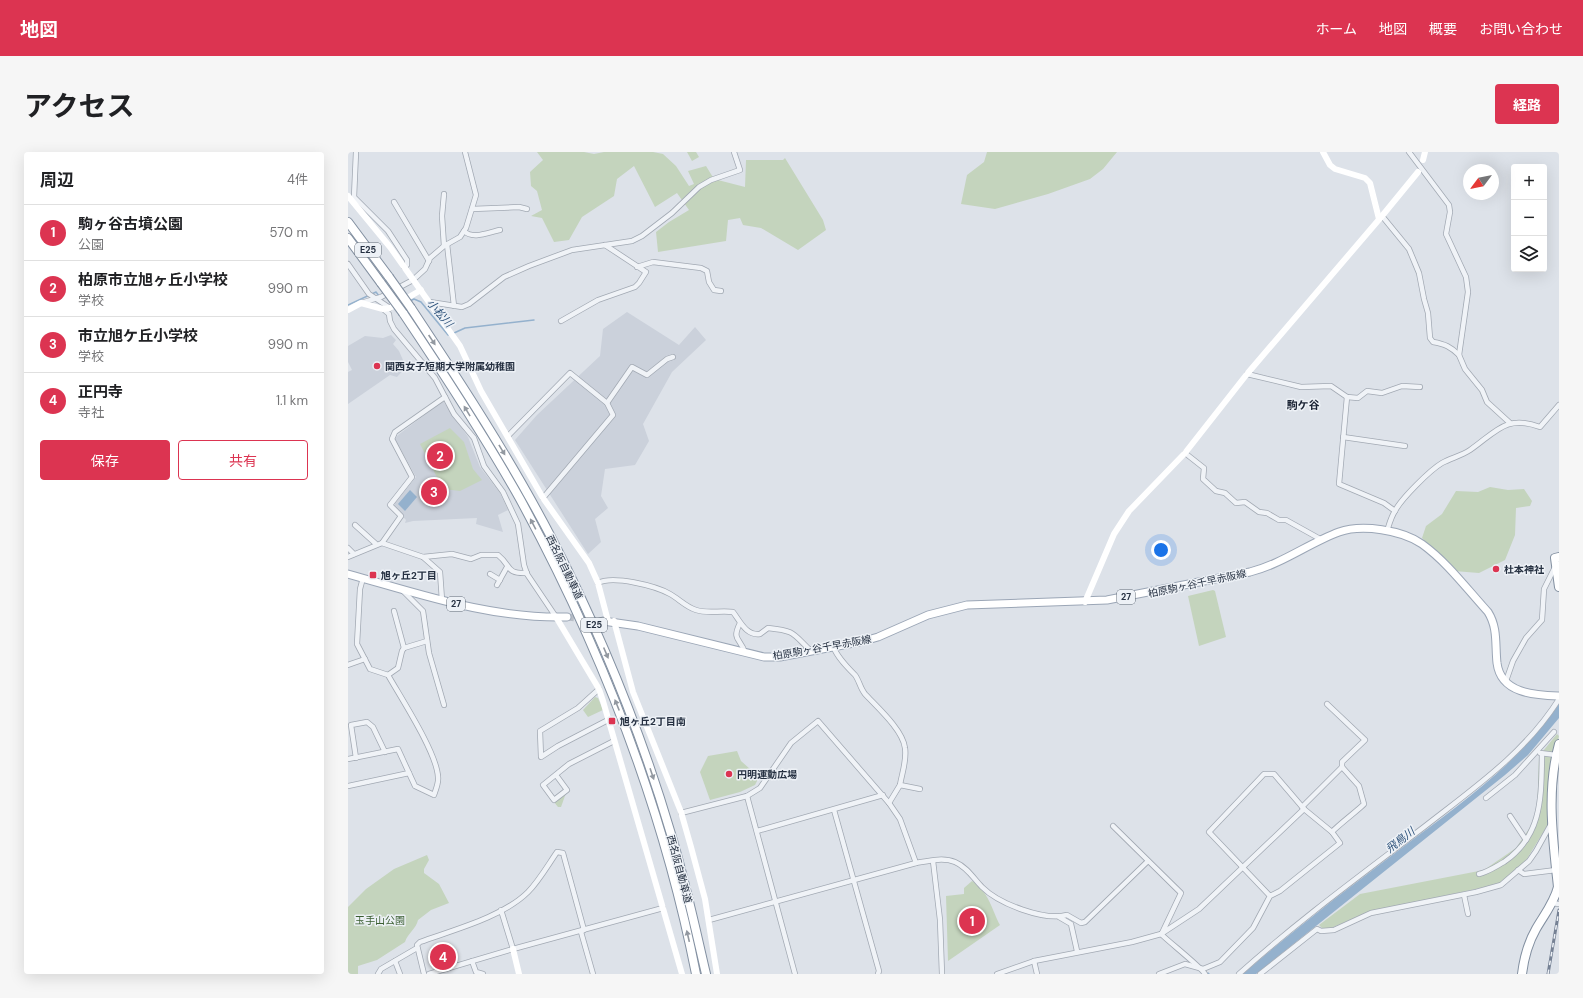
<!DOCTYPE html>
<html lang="ja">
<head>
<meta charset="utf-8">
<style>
	body { margin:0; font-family:"DM Sans","Noto Sans JP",sans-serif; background:#f6f6f6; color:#202124 }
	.controls { position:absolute; right:12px; top:12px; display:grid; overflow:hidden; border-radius:4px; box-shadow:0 4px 16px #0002 }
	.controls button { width:36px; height:36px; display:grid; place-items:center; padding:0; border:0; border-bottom:1px solid #e0e0e0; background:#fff; color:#202124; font:20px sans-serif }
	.compass { position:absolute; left:1115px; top:12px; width:36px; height:36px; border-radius:50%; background:#fff; box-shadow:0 4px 16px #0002; rotate:238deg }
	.you { position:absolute; left:813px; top:398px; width:14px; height:14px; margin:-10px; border:3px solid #fff; border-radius:50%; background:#1a73e8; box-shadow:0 0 0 6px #1a73e833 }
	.badge { display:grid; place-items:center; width:26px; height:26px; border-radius:50%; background:#dc3451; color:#fff; font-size:13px; font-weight:700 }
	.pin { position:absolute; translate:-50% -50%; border:2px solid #fff; box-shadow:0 1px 4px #0006 }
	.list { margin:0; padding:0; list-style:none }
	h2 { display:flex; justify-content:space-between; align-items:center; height:52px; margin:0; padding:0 16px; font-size:17px }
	h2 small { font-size:13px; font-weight:400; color:#757577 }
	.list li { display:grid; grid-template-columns:26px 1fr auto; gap:12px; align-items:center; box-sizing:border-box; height:56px; padding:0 16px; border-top:1px solid #e0e0e0 }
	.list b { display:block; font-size:15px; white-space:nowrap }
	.list p { margin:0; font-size:13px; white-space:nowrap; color:#757577 }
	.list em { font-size:13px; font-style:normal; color:#757577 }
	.actions { display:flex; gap:8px; padding:12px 16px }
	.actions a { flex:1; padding:9px 0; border:1px solid #dc3451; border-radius:4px; text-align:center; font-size:14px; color:#dc3451 }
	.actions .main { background:#dc3451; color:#fff }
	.icon { flex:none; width:22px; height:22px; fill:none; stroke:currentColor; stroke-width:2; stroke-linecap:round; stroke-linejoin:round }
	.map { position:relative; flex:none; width:1211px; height:822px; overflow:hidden; border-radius:4px }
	header { display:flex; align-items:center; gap:24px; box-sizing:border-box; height:56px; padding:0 20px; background:#dc3451; color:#fff }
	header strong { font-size:19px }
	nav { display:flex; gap:22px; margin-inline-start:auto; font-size:14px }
	.intro { display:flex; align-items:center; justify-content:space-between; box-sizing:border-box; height:96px; padding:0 24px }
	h1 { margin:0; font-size:28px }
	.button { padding:10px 18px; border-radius:4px; background:#dc3451; color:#fff; font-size:14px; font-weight:700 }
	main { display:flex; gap:24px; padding:0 24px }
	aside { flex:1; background:#fff; border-radius:4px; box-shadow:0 4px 16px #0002 }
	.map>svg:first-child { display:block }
</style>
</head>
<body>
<header>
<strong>地図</strong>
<nav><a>ホーム</a><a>地図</a><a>概要</a><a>お問い合わせ</a></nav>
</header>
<div class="intro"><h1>アクセス</h1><a class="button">経路</a></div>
<main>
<aside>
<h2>周辺<small>4件</small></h2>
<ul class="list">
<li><span class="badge">1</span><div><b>駒ヶ谷古墳公園</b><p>公園</p></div><em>570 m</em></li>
<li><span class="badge">2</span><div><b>柏原市立旭ヶ丘小学校</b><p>学校</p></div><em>990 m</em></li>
<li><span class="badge">3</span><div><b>市立旭ケ丘小学校</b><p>学校</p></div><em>990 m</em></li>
<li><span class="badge">4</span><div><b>正円寺</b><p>寺社</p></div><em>1.1 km</em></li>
</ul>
<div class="actions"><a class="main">保存</a><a>共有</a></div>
</aside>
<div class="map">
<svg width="1211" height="822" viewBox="0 0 1211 822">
	<rect width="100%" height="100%" fill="#dde2e9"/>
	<g fill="#cbd1db">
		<polygon points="279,160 331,193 347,175 358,188 324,220 295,272 301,289 287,313 257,317 253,344 260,356 247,367 253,390 240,402 167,288 189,263 252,204 255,177"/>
		<polygon points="43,183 48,188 45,192 51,199 58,215 49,225 42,223 0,252 0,220 4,218 0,210 0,194 17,184 35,186"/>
		<polygon points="95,249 120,285 132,315 152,341 160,358 150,363 155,380 128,372 129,366 65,369 57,371 58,368 46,355 47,351 68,325 47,287 50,283"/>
	</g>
	<g fill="#c4d4bd">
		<polygon points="189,0 236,0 246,2 256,0 305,0 315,2 328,14 341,34 346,32 340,19 358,14 366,27 397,35 398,8 435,8 437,6 475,68 478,78 450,98 413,76 395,73 392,66 380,68 378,89 310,100 308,80 321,70 341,58 329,41 307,55 286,14 269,27 266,44 234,65 221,88 206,90 194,66 183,64 194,58 189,39 183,34 182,20 195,8"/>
		<polygon points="339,0 348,0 351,5 344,9"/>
		<polygon points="639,0 769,0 755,17 742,27 700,42 647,57 613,52 619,23 636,10"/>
		<polygon points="102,276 116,290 125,317 134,328 112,339 95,337 72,292"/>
		<polygon points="1142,335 1160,338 1176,337 1184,349 1182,354 1168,356 1167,383 1157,408 1131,421 1106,419 1074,386 1078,374 1094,362 1108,339 1130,340"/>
		<polygon points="865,438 867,439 878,485 851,494 840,444"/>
		<polygon points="247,545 250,546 255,558 240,565 235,558"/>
		<polygon points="1209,582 1211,584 1202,619 1201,671 1177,710 1151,732 1021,760 983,776 975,777 971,773 1012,742 1136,718 1168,696 1189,665 1191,604"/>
		<polygon points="389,599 393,609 411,625 407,633 392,640 362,648 352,620 360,604"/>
		<polygon points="218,641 213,655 210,655 206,650"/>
		<path d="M79,703L81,708L76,717V721L91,732L101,751L83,758L70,768C68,777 60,781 57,790L29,808L10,814V822H0V755L18,737L46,717Z"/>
		<path d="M624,729C640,738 644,758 652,773L600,809L598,744L616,742V736Z"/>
	</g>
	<g fill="#94b1cd">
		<polygon points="62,338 69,345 57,359 50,352"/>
		<path d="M1211,552V566L1180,603L1157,623L908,822H895C945,778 998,738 1051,698C1108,655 1170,613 1211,552Z"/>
	</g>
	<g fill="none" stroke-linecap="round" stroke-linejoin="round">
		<g stroke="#94b1cd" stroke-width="1.5">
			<polyline points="62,149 66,147 73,150 100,183 102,182"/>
			<polyline points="0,153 28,140 31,144"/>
			<polyline points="106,181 117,176 186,168"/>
			<polyline points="860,821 861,822"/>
		</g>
		<polyline stroke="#b8bec7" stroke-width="7" stroke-dasharray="7 3.5" stroke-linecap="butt" points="219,465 255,469"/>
		<g stroke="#a2a9b3" stroke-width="6">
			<g id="street">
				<polyline points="8,0 6,45 40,79 59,108 59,113 56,115"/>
				<polyline points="1061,0 1101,53 1102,60 1098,82 1118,125 1120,140 1111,203 1117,217 1134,238 1139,250 1162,271"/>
				<polyline points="96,42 94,64 96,94"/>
				<polyline points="46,50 81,109"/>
				<polyline points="124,57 171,55 179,57"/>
				<path d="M1034,64L1061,97L1071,121L1076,147L1080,161L1082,186L1085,190C1097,192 1103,195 1111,203"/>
				<path d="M116,79C125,88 141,80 152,78"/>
				<polyline points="99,92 106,154"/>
				<polyline points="0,112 21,142 42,156"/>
				<polyline points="289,115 305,110 353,116 359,119 361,130 366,138 373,139"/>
				<polyline points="82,150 114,155 121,152 156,125 181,114 224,98 284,89 294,84 324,61 351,35 363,28 392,18 386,0"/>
				<polyline points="13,151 33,145 65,128 77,117 82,106 96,94 112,85 118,76 128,43 117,0"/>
				<polyline points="35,157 41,162 42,169 46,177 87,226 106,262 126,286 136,314 155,340 170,372 176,413 179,422 208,465"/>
				<polyline points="213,169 250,148 287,135 291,131 298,120 257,93"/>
				<polyline points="899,222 953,235 983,234 999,245 1010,246 1019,239 1034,241 1054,234 1072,235"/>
				<polyline points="999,245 991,332 1036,351 1047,359"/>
				<polyline points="259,251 284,215 299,223 319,207 325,205"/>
				<polyline points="160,284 222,221 259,251 265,263 195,346"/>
				<polyline points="995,285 1057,294"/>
				<polyline points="837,301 856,316 855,327 868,339 877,341 888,351 897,350 911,360 919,361 931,368 938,368 974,388"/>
				<polyline points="7,373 28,392"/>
				<path d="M1039,379C1041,373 1043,365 1047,359C1053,347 1082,318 1094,311C1103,306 1113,304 1122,298C1148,280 1158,262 1192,275L1211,253"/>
				<polyline points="34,391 53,364 42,353 64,325 44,287 47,280 97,245"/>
				<polyline points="0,396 6,402"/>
				<polyline points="0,405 34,391 75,405 92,420 94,448"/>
				<path d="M75,405L104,402L123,407L133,403H150C164,414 157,422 179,421"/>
				<polyline points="142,422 152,428"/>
				<path d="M15,426L12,437L9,492L22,517L40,523C53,546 89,601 90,625C91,630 88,637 86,643L67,634L61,621"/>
				<path d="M250,431C265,423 308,434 322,442C331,447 338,455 348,458C360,462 373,458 385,460C392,469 398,484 412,482L420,476C448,479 444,481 463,499"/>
				<polyline points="149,433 159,415"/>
				<polyline points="54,438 75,459 81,501 96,553"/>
				<polyline points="46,459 56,496"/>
				<path d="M392,471C383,489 393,486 397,501"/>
				<path d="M485,494C489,505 499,515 507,523C511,528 512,536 517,542C529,555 555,578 557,596C559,608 554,621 552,633"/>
				<polyline points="0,513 17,507"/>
				<polyline points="40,523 50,516 54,499 56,496 79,489"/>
				<polyline points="1158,529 1165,509 1178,486 1194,468 1196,437 1207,415"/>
				<polyline points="251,537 230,556 192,579 193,605 210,594 260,568"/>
				<polyline points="979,552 1017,588 994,610 994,615"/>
				<polyline points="1192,601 1208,603"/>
				<polyline points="8,606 3,573 19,570 25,575 37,600"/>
				<polyline points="0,607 50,597 61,621 0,634"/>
				<polyline points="208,623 219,638 206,648 195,633 221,612 266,589"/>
				<polyline points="399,644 447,822"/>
				<polyline points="1138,646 1167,623 1206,580"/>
				<polyline points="541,651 552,633 572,637"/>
				<path d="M954,655L994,615L1011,634L1016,652C1014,655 989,674 984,680"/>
				<polyline points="486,658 531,819 530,822"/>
				<polyline points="333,661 399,644 412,636 443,591 470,569 541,651 552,667 568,711"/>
				<polyline points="1162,664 1178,688"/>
				<polyline points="765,674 833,741 814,781"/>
				<polyline points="409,679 535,643"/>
				<polyline points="585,709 592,768 594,822"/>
				<polyline points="1170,718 1176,722 1208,718"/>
				<path d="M1131,722C1140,720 1147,715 1156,710C1195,683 1193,645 1194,602"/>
				<polyline points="1116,743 1120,762"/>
				<polyline points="1204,751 1211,752"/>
				<polyline points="711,765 723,772 729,799"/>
				<path d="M361,768L568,711C580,709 595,705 607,710C619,715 626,727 634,735C651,752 696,769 719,763L733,771L737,770L800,709"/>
				<path d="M813,782C821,790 854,816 857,822"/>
				<polyline points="165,797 315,756"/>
				<polyline points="47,809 52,822"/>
				<polyline points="124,809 128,820 135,822"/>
				<polyline points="686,809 689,822"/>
				<polyline points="30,822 33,817 69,796"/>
				<path d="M76,822L69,793L72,790C105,778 155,765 180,740C191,729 200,713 209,700L215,701L236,778L233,780L245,822"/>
				<polyline points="81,822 165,797 153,758"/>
				<polyline points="649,822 686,809 784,790 813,782 851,757 956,657"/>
				<polyline points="811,822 837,812 855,817 872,810 905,776 922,744 932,739 992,691 984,680 956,657 926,622 916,622 861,680 922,744"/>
				<path d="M891,822C950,769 1013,723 1076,675C1126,636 1177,601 1211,547"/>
				<polyline points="912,822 969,777 973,779 986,778 1023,761 1128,740 1153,733 1181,709 1188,699 1203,672"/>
			</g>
		</g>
		<g stroke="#9ba6b6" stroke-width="9">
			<g id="primary">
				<path d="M0,422C72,442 143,467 219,465"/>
				<path d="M255,469L290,474L416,505H432L516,489L530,485L580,463L619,453L759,448L902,420C934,412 961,391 991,380C1014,372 1054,378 1074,392C1099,410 1119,437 1140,460C1150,476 1147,492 1149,511C1153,542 1187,543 1211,544"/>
			</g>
		</g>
		<g stroke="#8390a1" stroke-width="10">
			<g id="highway">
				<polyline points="0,70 41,125"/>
				<polyline points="0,86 33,131"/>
				<path d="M63,156C112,230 162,306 203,385C252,480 293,580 323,682C337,728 347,775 358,822"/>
				<path d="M55,161C96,222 136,283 172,347C253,496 315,655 348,822"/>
				<polyline points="1211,405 1207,406 1211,435"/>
				<path d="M1174,822C1176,806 1180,791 1188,777C1196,763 1206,751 1210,735C1205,687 1198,639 1211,592"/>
			</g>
		</g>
		<use href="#street" stroke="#f0f3f7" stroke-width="4.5"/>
		<g stroke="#fff" stroke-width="6">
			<polyline points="975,0 982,13 987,17 1017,26 1022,31 1031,67"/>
			<polyline points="1075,8 1077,0"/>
			<polyline points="0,44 42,95 112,194 133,239 195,346 241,411 250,431 260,469"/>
			<polyline points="0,158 13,151 35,157 42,156 73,138"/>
			<polyline points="737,450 766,382 781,359 837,301 899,222 1034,64 1070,20"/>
			<polyline points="208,465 251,537 255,549 334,822"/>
			<polyline points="266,469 285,540 333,660 343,695 357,747 369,822"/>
			<polyline points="165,797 171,822"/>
		</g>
		<use href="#primary" stroke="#fff" stroke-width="7"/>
		<use href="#highway" stroke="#fff" stroke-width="8"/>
		<g stroke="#758194" stroke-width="3">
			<polyline id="rail" points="1200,822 1211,758"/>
		</g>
		<use href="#rail" stroke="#edf1f6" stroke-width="1.5" stroke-dasharray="4.5" stroke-linecap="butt"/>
		<g stroke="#8390a1" stroke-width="10" stroke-linecap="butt">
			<g id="highway-bridge">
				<polyline points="41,125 63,156"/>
				<polyline points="33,131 55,161"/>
			</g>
		</g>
		<use href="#highway-bridge" stroke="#fff" stroke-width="8"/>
	</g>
	<defs><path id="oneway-solid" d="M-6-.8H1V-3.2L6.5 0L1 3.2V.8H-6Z"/></defs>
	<g fill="#9298a0">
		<use href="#oneway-solid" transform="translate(84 188) rotate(56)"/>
		<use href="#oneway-solid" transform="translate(119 259) rotate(-121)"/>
		<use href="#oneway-solid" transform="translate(154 298) rotate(59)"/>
		<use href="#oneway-solid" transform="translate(185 372) rotate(-118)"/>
		<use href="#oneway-solid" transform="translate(258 501) rotate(67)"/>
		<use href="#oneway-solid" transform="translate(269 553) rotate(-112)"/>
		<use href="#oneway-solid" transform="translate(304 622) rotate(71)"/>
		<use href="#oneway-solid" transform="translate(340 784) rotate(-103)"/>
	</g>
	<g fill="#dc3451" stroke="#edf1f6" stroke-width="1.5">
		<circle cx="29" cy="214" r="4"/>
		<circle cx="1148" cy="417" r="4"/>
		<rect x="21" y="419" width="8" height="8" rx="2"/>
		<rect x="260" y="565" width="8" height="8" rx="2"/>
		<circle cx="381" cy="622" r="4"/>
	</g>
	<g text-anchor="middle" stroke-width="3" stroke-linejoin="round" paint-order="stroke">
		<g fill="#edf1f6" stroke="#616a77" stroke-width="1">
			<rect x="7" y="91" width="26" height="14" rx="3"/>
			<rect x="769" y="438" width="18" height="14" rx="3"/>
			<rect x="99" y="445" width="18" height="14" rx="3"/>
			<rect x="233" y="466" width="26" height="14" rx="3"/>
		</g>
		<g font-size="9" font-weight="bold" fill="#253041">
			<text x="20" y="101">E25</text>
			<text x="778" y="448">27</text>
			<text x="108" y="455">27</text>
			<text x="246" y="476">E25</text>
		</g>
		<g font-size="10" font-weight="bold" fill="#253041" stroke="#edf1f6" text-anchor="start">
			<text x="37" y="218">関西女子短期大学附属幼稚園</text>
			<text x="1156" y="421">杜本神社</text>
			<text x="33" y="427">旭ヶ丘2丁目</text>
			<text x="272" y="573">旭ヶ丘2丁目南</text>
			<text x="389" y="626">円明運動広場</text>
		</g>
		<g font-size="10" fill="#253041" stroke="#edf1f6">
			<text transform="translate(217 415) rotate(64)" y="4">西名阪自動車道</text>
			<text transform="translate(849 431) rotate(-12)" y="4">柏原駒ヶ谷千早赤阪線</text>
			<text transform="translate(474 495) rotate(-10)" y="4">柏原駒ヶ谷千早赤阪線</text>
			<text transform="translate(332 717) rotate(75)" y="4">西名阪自動車道</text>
		</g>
		<g font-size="10" fill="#3a5e31" stroke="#edf1f6">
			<text x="32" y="772">玉手山公園</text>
		</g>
		<g font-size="11" font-style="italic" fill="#2b5079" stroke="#edf1f6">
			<text transform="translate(92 161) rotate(49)" y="4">小松川</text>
			<text transform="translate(1052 688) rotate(-38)" y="4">飛鳥川</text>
		</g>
		<g font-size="11" font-weight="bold" fill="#182132" stroke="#edf1f6">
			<text x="955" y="257">駒ケ谷</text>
		</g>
	</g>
</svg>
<div class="controls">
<button>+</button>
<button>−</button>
<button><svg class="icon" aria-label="layers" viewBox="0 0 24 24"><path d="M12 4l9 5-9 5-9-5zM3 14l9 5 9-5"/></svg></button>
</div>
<svg class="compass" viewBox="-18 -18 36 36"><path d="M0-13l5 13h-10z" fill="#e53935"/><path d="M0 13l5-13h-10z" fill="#757577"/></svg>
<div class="you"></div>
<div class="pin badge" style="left:624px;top:769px">1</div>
<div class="pin badge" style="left:92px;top:304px">2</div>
<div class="pin badge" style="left:86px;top:340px">3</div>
<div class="pin badge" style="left:95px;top:805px">4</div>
</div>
</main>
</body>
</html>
